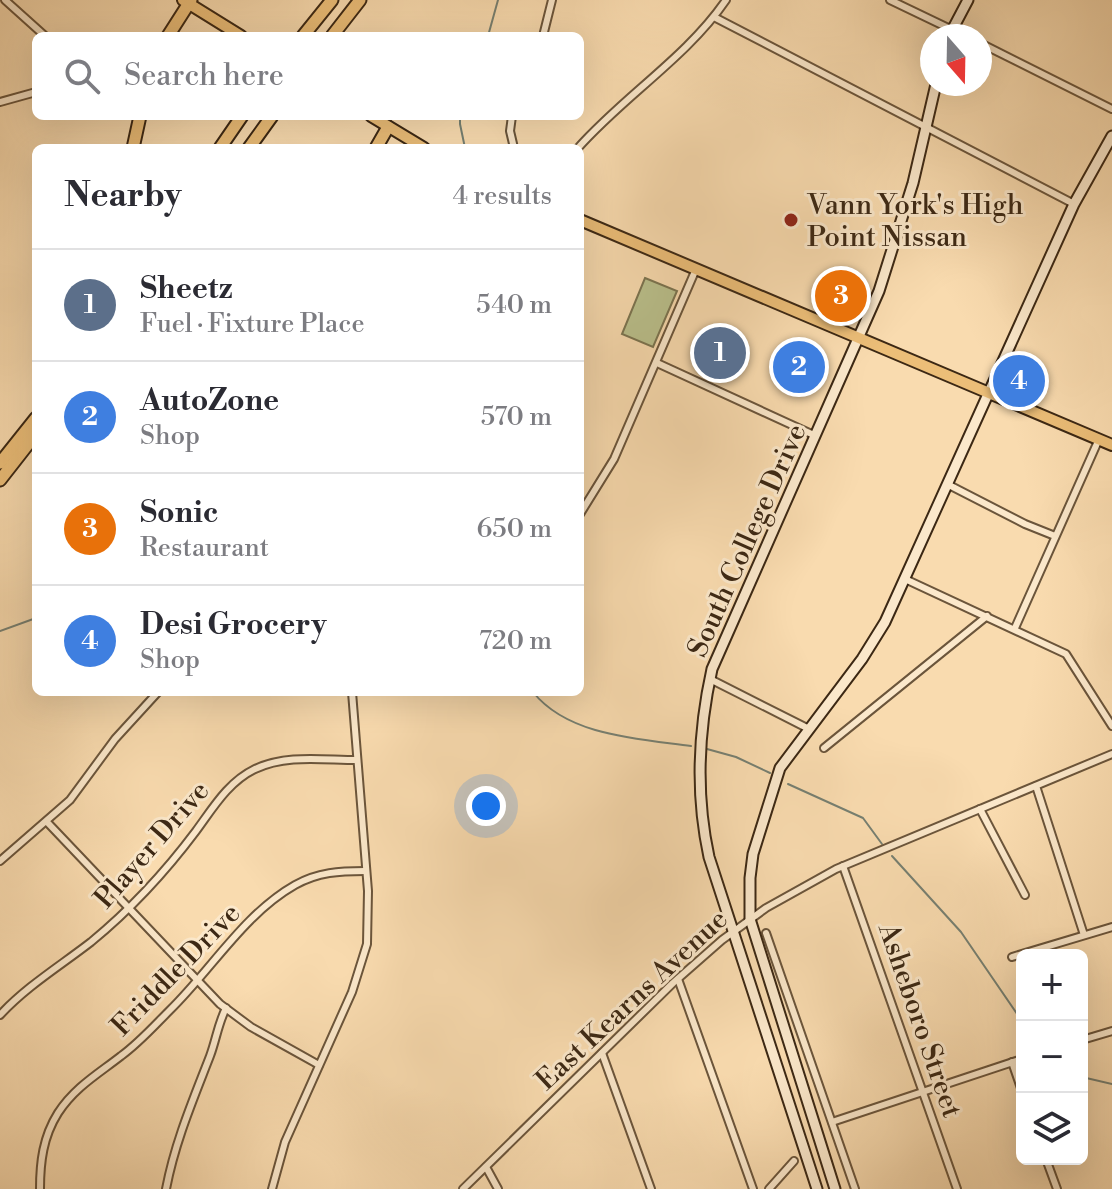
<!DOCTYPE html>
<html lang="en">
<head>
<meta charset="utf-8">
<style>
	body { margin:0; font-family:"Libre Bodoni",serif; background:#f7f7f7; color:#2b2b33 }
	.controls { position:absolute; right:24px; bottom:24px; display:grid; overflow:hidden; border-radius:12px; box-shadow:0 8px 32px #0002 }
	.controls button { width:72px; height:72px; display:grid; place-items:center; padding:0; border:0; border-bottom:2px solid #e1e1e2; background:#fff; color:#2b2b33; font:40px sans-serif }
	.compass { position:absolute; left:920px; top:24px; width:72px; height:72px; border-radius:50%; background:#fff; box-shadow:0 8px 32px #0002; rotate:160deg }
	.you { position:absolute; left:486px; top:806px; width:28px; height:28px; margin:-20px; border:6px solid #fff; border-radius:50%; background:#1a73e8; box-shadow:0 0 0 12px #1a73e833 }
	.badge { display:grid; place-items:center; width:52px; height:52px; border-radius:50%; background:#111827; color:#fff; font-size:26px; font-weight:700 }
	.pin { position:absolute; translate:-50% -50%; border:4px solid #fff; box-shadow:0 2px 8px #0006 }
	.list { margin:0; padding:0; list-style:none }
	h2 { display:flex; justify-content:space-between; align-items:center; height:104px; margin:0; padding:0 32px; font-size:34px }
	h2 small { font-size:26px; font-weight:400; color:#7c7c81 }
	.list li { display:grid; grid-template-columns:52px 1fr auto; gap:24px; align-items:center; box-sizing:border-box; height:112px; padding:0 32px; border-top:2px solid #e1e1e2 }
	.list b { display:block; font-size:30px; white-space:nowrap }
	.list p { margin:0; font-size:26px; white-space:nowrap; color:#7c7c81 }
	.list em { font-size:26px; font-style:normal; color:#7c7c81 }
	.icon { flex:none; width:44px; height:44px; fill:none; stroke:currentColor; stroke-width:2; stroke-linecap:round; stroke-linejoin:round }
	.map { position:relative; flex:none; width:1112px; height:1189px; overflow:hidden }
	.search { position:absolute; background:#fff; box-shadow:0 8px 32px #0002; left:32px; top:32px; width:552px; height:88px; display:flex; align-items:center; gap:20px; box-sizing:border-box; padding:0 28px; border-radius:12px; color:#7c7c81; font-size:30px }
	.panel { position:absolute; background:#fff; box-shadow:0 8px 32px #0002; left:32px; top:144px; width:552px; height:552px; border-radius:12px }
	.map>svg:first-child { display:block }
</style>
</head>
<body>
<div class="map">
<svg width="1112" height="1189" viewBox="0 0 1112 1189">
	<rect width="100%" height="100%" fill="#f9dbaf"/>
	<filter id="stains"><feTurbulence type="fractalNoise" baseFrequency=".0025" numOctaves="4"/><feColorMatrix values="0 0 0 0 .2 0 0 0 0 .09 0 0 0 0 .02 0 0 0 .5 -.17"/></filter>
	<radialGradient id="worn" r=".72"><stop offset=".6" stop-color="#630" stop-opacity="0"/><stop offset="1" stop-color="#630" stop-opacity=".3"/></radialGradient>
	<polygon fill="#bac18d" stroke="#7b7450" stroke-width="2" points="645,278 677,291 653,347 622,334"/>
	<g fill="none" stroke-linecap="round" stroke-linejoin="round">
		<g stroke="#778072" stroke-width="2">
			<polyline points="488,36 498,0"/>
			<polyline points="460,116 460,124 465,148"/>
			<polyline points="0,631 36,618"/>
			<path d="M533,692C568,736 639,739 691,746"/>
			<polyline points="707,749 736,757 770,773"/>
			<polyline points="788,784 863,818 882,844"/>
			<polyline points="892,856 961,932 1022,1021"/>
			<polyline points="1082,1077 1112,1084"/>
		</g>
		<g stroke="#6b553b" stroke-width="10">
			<g id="minor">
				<polyline points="5,0 45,36"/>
				<polyline points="890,0 965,36"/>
				<polyline points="714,17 1074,204"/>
				<polyline points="543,36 552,0"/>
				<polyline points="980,43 1112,109"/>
				<polyline points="0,102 36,92"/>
				<polyline points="512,116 510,131 514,148"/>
				<path d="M578,148C624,96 687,57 726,0"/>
				<polyline points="657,363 816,436"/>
				<polyline points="947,484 1025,524 1055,536"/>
				<polyline points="580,514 614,459 696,269"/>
				<polyline points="905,579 1066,654 1112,726"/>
				<polyline points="1015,628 1099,439"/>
				<polyline points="710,679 809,729"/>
				<polyline points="824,748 987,616"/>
				<polyline points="1036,786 1084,935"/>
				<polyline points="980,809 1025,895"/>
				<polyline points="47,822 220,1004 251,1027 319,1065"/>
				<polyline points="0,861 70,800 115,739 158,692"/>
				<polyline points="843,866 957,1189"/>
				<polyline points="766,933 855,1189"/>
				<polyline points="1012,957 1112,927"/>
				<polyline points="678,979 753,1189"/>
				<path d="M0,1015C27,986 60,966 91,942C130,910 166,871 196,831C213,808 228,782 255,769C286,754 323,760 357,760"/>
				<polyline points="1082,1040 1112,1031"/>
				<polyline points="602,1053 651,1189"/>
				<polyline points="1012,1062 1022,1091"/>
				<polyline points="832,1122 1022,1059"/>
				<polyline points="1046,1159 1057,1189"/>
				<polyline points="486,1167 498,1189"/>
				<path d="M40,1189C40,1162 43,1137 58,1113C75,1087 98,1074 121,1056C139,1043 154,1026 170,1010C211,970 244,914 295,885C318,872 340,871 365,871"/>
				<path d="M166,1189C175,1142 193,1100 210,1056C216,1040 218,1024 226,1008"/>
				<polyline points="272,1189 285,1142 352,992 367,944 368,891 352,692"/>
				<polyline points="463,1189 673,983 722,940 766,908 836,869 1112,754"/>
				<polyline points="769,1189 794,1161"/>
			</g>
		</g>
		<g stroke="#3c2814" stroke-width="13">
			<g id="secondary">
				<polyline points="949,36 968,0"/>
				<path d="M817,1189L709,857C695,793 698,732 712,669L879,291L913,183L936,84"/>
				<polyline points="835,1189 750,919 750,878 753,854 780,768 862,659 885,622 1074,204 1112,136"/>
			</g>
		</g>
		<g stroke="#3c2814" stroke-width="14">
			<g id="primary">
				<polyline points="183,0 241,36"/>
				<polyline points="371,116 424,148"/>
				<polyline points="580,220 1112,445"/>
			</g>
		</g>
		<g stroke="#3c2814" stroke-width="15">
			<g id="motorway">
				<polyline points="168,36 191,0"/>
				<polyline points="303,36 332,0"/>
				<polyline points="332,36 360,0"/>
				<polyline points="133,148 140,116"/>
				<polyline points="220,148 242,116"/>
				<polyline points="249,148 272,116"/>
				<polyline points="376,148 388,127"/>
				<polyline points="0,463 36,418"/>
				<polyline points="0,480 36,434"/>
			</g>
		</g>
		<use href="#minor" stroke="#fbe8cb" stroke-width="6"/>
		<use href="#secondary" stroke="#fbe8cb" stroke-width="9"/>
		<use href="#primary" stroke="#ecbe78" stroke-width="10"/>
		<use href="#motorway" stroke="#ecbe78" stroke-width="11"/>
	</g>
	<circle fill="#8f2418" stroke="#fbe8cb" stroke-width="3" cx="791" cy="220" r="8"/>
	<g text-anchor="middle" stroke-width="6" stroke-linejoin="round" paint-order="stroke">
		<g font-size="28" fill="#3c2814" stroke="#fbe8cb" text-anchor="start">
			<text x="807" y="214">Vann York's High<tspan x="807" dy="32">Point Nissan</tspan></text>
		</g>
		<g font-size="28" fill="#3c2814" stroke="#fbe8cb">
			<text transform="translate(746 540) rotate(-66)" y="10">South College Drive</text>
			<text transform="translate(151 844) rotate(-49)" y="10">Player Drive</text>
			<text transform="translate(175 969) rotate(-46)" y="10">Friddle Drive</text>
			<text transform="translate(631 999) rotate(-43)" y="10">East Kearns Avenue</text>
			<text transform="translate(921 1020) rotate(71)" y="10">Asheboro Street</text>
		</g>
	</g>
	<rect width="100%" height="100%" filter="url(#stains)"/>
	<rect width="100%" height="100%" fill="url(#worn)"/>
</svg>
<div class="controls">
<button>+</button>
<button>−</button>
<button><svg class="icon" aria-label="layers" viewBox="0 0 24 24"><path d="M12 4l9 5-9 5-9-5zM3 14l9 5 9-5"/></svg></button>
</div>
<svg class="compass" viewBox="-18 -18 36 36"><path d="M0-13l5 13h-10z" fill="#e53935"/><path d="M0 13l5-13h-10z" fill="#7c7c81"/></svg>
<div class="you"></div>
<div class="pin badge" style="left:720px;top:353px;background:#5c6f8a">1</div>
<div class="pin badge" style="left:799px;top:367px;background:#3f7fe0">2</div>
<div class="pin badge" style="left:841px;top:296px;background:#e8710a">3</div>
<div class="pin badge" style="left:1019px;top:381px;background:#3f7fe0">4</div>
<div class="search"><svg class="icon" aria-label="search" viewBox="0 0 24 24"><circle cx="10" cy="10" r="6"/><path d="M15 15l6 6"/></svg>Search here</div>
<section class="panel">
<h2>Nearby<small>4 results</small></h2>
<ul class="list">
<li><span class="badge" style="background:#5c6f8a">1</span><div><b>Sheetz</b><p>Fuel · Fixture Place</p></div><em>540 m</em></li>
<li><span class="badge" style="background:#3f7fe0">2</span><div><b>AutoZone</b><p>Shop</p></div><em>570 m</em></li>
<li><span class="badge" style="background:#e8710a">3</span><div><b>Sonic</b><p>Restaurant</p></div><em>650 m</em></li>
<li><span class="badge" style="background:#3f7fe0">4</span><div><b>Desi Grocery</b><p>Shop</p></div><em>720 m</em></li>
</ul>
</section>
</div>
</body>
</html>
